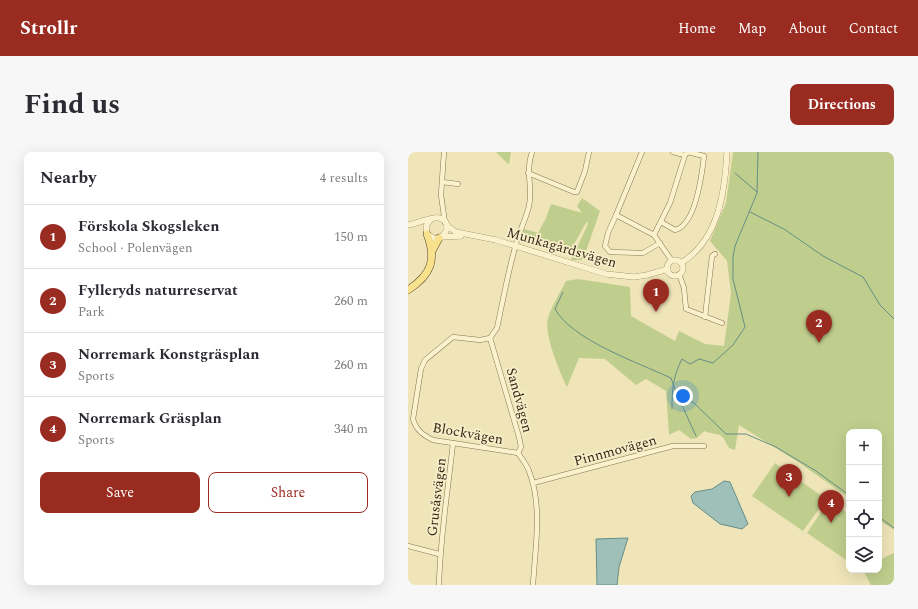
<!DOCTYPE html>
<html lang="en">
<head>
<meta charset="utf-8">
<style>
	body { margin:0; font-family:Spectral,serif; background:#f7f7f7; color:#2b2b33 }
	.controls { position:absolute; right:12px; bottom:12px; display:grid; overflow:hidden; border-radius:8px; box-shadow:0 4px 16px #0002 }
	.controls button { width:36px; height:36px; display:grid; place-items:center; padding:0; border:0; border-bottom:1px solid #e1e1e2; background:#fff; color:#2b2b33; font:20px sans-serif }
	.you { position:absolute; left:275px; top:244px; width:14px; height:14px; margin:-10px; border:3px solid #fff; border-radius:50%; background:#1a73e8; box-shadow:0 0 0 6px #1a73e833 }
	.badge { display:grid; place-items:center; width:26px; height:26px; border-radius:50%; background:#9a2b20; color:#fff; font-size:13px; font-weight:700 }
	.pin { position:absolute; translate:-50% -33px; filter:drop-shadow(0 1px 2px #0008) }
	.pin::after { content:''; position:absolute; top:21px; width:14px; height:12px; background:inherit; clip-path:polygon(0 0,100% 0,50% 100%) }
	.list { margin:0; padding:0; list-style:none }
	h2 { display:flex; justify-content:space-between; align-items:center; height:52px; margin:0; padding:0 16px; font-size:17px }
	h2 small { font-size:13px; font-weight:400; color:#7c7c81 }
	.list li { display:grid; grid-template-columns:26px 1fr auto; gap:12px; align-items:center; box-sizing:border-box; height:64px; padding:0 16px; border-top:1px solid #e1e1e2 }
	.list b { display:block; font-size:15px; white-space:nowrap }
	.list p { margin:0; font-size:13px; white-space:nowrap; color:#7c7c81 }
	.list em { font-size:13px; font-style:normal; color:#7c7c81 }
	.actions { display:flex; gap:8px; padding:12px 16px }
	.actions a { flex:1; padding:9px 0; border:1px solid #9a2b20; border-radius:8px; text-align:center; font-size:14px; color:#9a2b20 }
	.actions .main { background:#9a2b20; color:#fff }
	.icon { flex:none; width:22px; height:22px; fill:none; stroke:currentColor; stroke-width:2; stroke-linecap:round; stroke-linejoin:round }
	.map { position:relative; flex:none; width:486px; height:433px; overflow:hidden; border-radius:8px }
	header { display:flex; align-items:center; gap:24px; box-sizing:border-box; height:56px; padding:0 20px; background:#9a2b20; color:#fff }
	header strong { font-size:19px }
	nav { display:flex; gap:22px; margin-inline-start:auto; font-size:14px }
	.intro { display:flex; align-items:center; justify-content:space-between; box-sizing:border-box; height:96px; padding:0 24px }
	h1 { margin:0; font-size:28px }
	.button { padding:10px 18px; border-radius:8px; background:#9a2b20; color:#fff; font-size:14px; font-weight:700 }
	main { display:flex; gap:24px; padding:0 24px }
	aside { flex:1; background:#fff; border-radius:8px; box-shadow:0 4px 16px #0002 }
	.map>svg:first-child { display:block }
</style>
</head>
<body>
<header>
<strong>Strollr</strong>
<nav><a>Home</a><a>Map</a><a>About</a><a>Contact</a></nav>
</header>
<div class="intro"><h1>Find us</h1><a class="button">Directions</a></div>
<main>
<aside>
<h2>Nearby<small>4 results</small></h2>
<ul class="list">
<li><span class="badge">1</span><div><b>Förskola Skogsleken</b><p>School · Polenvägen</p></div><em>150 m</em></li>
<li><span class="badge">2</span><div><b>Fylleryds naturreservat</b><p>Park</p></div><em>260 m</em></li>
<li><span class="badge">3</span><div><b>Norremark Konstgräsplan</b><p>Sports</p></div><em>260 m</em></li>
<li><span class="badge">4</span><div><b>Norremark Gräsplan</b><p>Sports</p></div><em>340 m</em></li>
</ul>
<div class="actions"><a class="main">Save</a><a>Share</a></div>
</aside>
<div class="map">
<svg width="486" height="433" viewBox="0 0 486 433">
	<rect width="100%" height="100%" fill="#f0e5b9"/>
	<g fill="#c0ce8d">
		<polygon points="88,0 103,0 101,12 99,11"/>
		<path d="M325,0H486V378L471,368V280H441V346L390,310L331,273L327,298L321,296C312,278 313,285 296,279L289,286L283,287L271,278L261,283L258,239L238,227L228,233L197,207L171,206L159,235C152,221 135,180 140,166C144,153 152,141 158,129L170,127L222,135L223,164L267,189L271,179L297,192L316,194L323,141L319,109L302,89L318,51Z"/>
		<polygon points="174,46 192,59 175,108 163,108 180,72 179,69 160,103 112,89 116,77 130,81 138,66 143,52 174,61 169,54"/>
		<polygon points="367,311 418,347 395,379 344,344"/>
		<polygon points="421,348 441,362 441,410 399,381"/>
		<polygon points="486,401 486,433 463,433 455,418 471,418 471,408"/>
	</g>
	<g fill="#9ec0b9" stroke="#668d87">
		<polygon points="316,329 322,330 340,372 334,377 312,372 285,351 283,344 287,340 304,337"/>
		<polygon points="220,386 211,415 209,433 189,433 188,387"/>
	</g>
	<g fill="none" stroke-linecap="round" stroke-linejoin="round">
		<g stroke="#668d87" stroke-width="1">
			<polyline points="327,21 349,40"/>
			<polyline points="342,60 376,77 415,104 455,125 472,153 486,167"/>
			<path d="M155,140L147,157C164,188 231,211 263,226L272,251L285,250L318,282H338L368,295L408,319L441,343"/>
			<polyline points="273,251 288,284"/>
			<path d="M264,257C264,238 265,224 274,207L282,212L291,207L305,211L325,193L337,175L325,127V105L327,94L349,41L350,0"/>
			<polyline points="471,365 486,376"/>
		</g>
		<g stroke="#877453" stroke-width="5.5">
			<g id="minor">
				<polyline points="36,0 33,43 37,71"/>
				<path d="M124,0C117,20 125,35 121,54C118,67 111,80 108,92C100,120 95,148 89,176L82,186L111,285L113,295L110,301C114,307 119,313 121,319C135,355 127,396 125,433"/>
				<polyline points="234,0 208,63 246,83 264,109"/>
				<polyline points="120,21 166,40 169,40 177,19 181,0"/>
				<polyline points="34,30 50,32"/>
				<polyline points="208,63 200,81 197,94 202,100 235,101 252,91"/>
				<path d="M253,70L267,78C288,73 294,22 296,4L280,0L277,3L265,0"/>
				<polyline points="246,83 262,51 277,3"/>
				<polyline points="271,122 276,136 278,157 314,171"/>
				<polyline points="297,165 304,104 307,102"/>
				<path d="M82,186L72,188L45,185L17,208L13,217L5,267C8,278 15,283 25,288L110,301"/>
				<polyline points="125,331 265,294 296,294"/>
				<polyline points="0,394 31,402"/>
				<path d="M31,433C32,386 40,338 45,291"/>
			</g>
		</g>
		<g stroke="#877453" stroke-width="6">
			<g id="tertiary">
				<path d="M0,73C9,72 24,64 31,66C45,69 39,86 27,87L19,82L18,74L23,67"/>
				<polyline points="39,74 48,80 88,88 198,122 226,125 239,123 260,117"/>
				<polyline points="34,85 53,84"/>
				<circle cx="267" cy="116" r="8"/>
				<path d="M273,111C311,88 317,39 319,0"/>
			</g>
		</g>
		<g stroke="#544128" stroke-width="8">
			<g id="primary">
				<polyline points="24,99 31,86"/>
				<path d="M0,138C23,123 29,108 19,82"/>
			</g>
		</g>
		<use href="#minor" stroke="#fbf2cd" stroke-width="4.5"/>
		<use href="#tertiary" stroke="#fbf2cd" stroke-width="5.5"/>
		<use href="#primary" stroke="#f8e18d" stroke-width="7"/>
	</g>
	<g text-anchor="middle" stroke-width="3.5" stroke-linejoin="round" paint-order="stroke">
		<g font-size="14" fill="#352919" stroke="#f7eec9">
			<text transform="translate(154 95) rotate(16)" y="5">Munkagårdsvägen</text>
			<text transform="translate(112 248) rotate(75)" y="5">Sandvägen</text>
			<text transform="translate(60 281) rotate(10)" y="5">Blockvägen</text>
			<text transform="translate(207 298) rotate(-15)" y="5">Pinnmovägen</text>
			<text transform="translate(28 345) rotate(-83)" y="5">Grusåsvägen</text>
		</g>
	</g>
</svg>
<div class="controls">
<button>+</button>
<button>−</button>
<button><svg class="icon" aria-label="locate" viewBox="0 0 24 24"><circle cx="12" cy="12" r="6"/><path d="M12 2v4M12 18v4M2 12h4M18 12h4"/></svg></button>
<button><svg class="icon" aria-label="layers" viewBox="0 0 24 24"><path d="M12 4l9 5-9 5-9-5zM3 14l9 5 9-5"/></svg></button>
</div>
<div class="you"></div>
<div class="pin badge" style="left:248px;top:160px">1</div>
<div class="pin badge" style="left:411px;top:191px">2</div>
<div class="pin badge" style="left:381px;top:345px">3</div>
<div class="pin badge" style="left:423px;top:371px">4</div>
</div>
</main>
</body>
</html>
